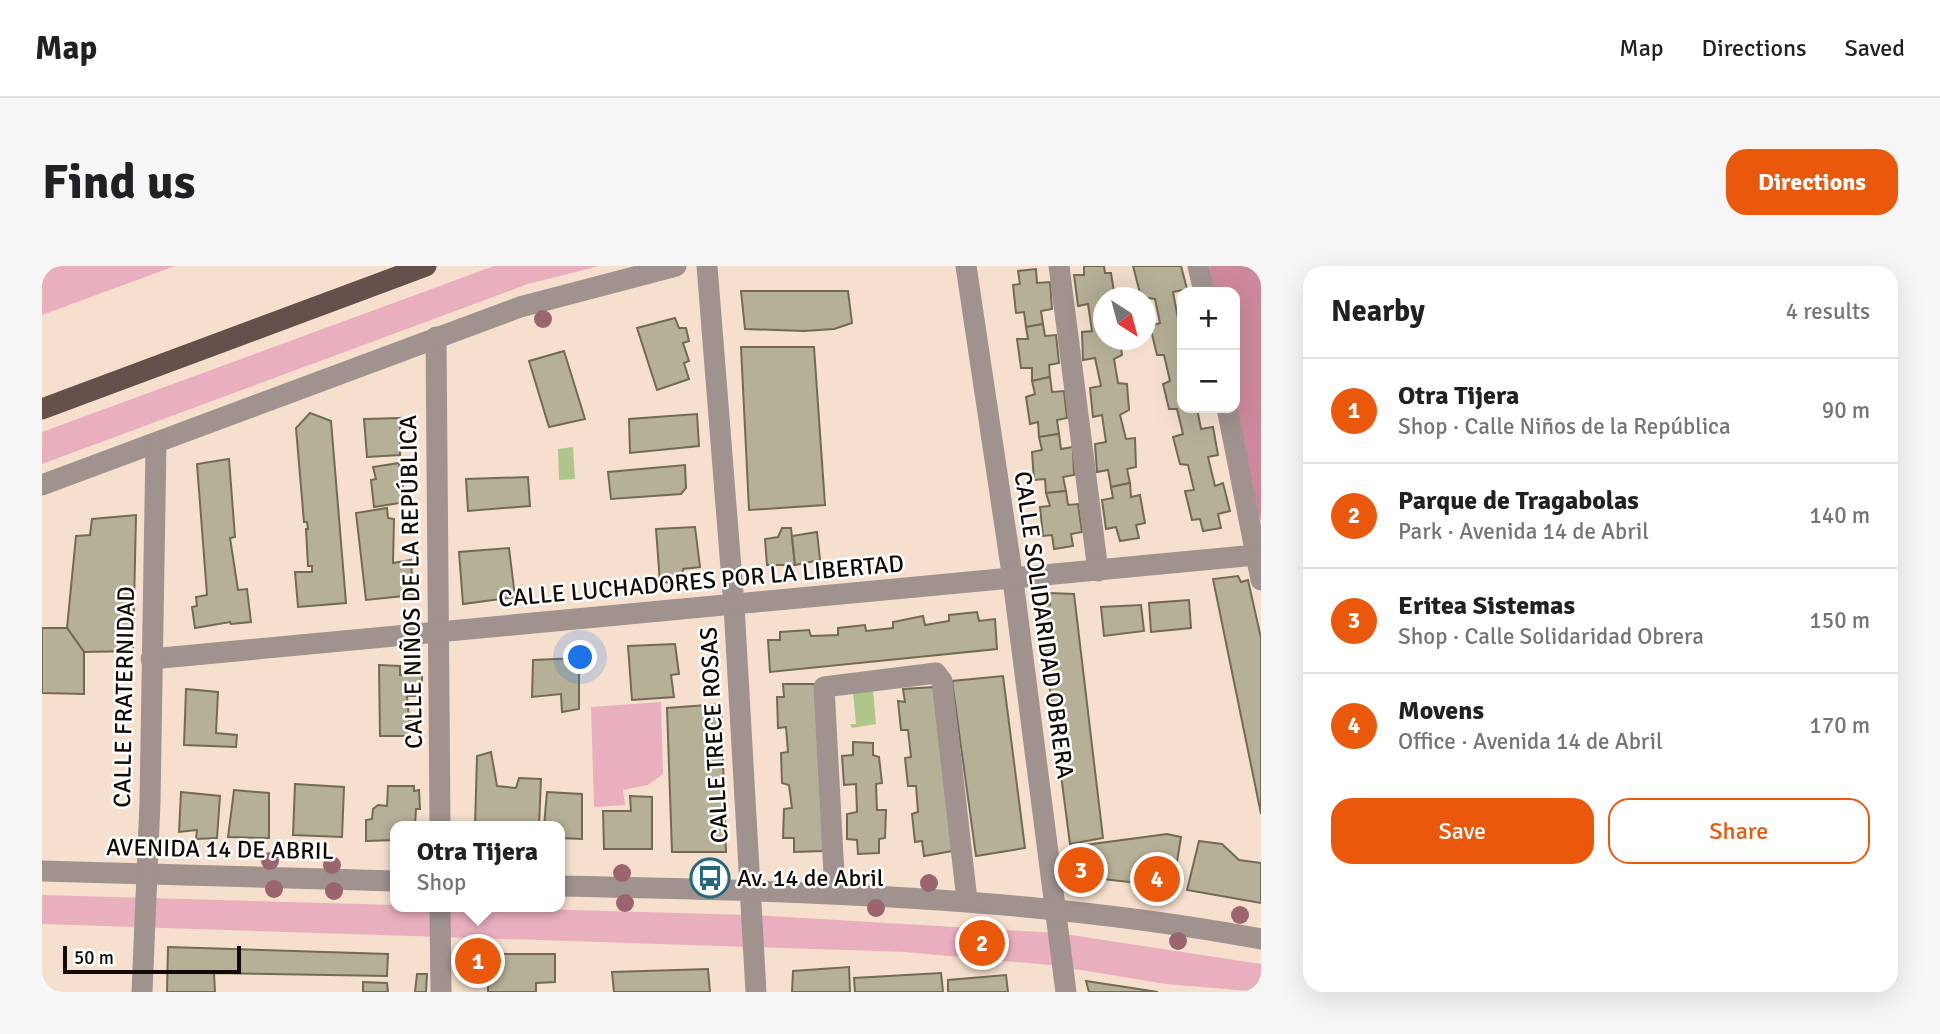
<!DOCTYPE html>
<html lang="en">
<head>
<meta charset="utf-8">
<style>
	body { margin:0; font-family:Signika,sans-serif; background:#f6f6f6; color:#202124 }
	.controls { position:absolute; right:21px; top:21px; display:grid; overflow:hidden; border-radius:14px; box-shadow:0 7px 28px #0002 }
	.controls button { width:63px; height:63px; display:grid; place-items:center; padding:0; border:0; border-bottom:2px solid #e0e0e0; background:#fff; color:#202124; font:35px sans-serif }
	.compass { position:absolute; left:1051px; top:21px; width:63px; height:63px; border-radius:50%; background:#fff; box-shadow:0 7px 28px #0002; rotate:144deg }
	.scale { position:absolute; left:21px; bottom:18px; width:178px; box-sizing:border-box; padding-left:7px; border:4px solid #110a05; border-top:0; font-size:19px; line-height:24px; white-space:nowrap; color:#110a05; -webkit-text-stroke:5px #fff; paint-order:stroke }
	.you { position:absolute; left:539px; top:392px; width:24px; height:24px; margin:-18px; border:5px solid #fff; border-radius:50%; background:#1a73e8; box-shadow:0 0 0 10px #1a73e833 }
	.badge { display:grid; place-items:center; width:46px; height:46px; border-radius:50%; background:#ea580c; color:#fff; font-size:23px; font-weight:700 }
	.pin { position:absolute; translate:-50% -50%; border:4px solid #fff; box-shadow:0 2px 7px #0006 }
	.popup { position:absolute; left:348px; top:555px; width:175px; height:91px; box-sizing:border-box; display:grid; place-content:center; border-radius:14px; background:#fff; filter:drop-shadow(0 2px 5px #0005); font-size:23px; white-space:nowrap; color:#757577 }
	.popup b { font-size:26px; color:#202124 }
	.popup::after { content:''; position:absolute; left:50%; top:100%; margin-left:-14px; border:14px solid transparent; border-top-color:#fff }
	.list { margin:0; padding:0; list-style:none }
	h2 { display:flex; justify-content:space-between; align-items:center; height:91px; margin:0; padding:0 28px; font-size:30px }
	h2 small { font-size:23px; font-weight:400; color:#757577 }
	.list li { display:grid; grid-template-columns:46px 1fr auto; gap:21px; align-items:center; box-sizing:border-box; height:105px; padding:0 28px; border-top:2px solid #e0e0e0 }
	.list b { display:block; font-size:26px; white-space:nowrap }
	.list p { margin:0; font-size:23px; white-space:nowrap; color:#757577 }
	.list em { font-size:23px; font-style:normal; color:#757577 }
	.actions { display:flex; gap:14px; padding:21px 28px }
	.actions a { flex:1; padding:16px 0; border:2px solid #ea580c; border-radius:21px; text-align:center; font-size:24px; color:#ea580c }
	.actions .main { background:#ea580c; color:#fff }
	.map { position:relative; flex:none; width:1219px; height:726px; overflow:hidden; border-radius:21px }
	header { display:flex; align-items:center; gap:42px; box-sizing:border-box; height:98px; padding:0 35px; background:#fff; border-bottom:2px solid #e0e0e0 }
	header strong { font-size:33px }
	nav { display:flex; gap:38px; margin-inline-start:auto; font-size:24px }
	.intro { display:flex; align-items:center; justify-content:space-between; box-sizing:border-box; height:168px; padding:0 42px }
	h1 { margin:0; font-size:49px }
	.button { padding:18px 32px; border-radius:21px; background:#ea580c; color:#fff; font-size:24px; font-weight:700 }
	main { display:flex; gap:42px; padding:0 42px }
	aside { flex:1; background:#fff; border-radius:21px; box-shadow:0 7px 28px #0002 }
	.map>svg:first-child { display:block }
</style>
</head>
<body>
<header>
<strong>Map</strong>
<nav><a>Map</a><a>Directions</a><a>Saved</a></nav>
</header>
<div class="intro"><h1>Find us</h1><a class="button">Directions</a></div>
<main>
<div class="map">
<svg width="1219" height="726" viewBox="0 0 1219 726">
	<rect width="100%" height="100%" fill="#f6e0cd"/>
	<g fill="#eaafbe">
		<polygon points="0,0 133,0 0,49"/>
		<polygon points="452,0 557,0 486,18 0,198 0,166"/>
		<polygon points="619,436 621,508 606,519 581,524 583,539 552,541 549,441"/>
		<polygon points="0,629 710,649 1016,667 1219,698 1219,726 1124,718 1008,699 863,686 0,658"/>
	</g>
	<polygon fill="#cd899b" points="1167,0 1219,0 1219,255 1194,186 1193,26 1171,26"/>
	<g fill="#afc68a">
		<polygon points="531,181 533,213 517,214 516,183"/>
		<polygon points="831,424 834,458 810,462 808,458 814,458 811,426"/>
	</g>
	<g fill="#b6b097" stroke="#726b54" stroke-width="2">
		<polygon points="1042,0 1062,0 1063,7 1069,7 1073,32 1062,32 1062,74 1078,74 1080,89 1072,93 1076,117 1085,118 1087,144 1078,149 1084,173 1093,172 1094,201 1085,203 1088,217 1069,221 1066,204 1055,206 1053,178 1064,176 1060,149 1051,151 1048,122 1059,120 1053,92 1041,94 1040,66 1050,65 1046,38 1036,40 1032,9 1042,9"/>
		<polygon points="1091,0 1139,0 1145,23 1131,26 1136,53 1140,53 1140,142 1155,142 1159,163 1171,161 1176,189 1166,191 1173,220 1181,217 1188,245 1176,248 1179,262 1161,265 1158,253 1150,254 1143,225 1152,224 1146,199 1138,198 1131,171 1141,168 1135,143 1127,143 1121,118 1128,115 1122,89 1115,89 1108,60 1118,57 1113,33 1099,31"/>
		<polygon points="994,3 995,17 1008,16 1010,43 999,45 1001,58 984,61 982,46 974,47 971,19 978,18 976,5"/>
		<polygon points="699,25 806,25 810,57 792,63 762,65 703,63"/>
		<polygon points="633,52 637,62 644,62 647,75 641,77 647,95 642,97 647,113 615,124 595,62"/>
		<polygon points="1001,58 1003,70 1014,69 1017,97 1007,99 1008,111 990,115 990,102 979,102 975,73 986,73 984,61"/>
		<polygon points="699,81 772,81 783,239 707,244"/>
		<polygon points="522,85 543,153 507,161 487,95"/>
		<polygon points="1008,111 1010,126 1022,125 1025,152 1015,154 1017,168 997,171 996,156 988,158 984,131 993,128 990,115"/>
		<polygon points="268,147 289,155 304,337 256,341 253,306 270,306 270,300 266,300 264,263 266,263 265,256 262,256 254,162"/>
		<polygon points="655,148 657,180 588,187 587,153"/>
		<polygon points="358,152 358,189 325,191 322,153"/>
		<polygon points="1017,168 1019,183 1031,181 1032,209 1021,211 1024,225 1004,227 1003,213 992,214 990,186 1000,184 997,171"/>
		<polygon points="187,193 193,271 188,272 196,324 205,323 209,356 189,358 188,356 153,362 150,341 155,340 154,331 165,329 155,198"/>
		<polygon points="357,197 364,236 332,241 329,214 334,213 331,201"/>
		<polygon points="643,199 644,222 639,228 569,233 566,206"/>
		<polygon points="486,211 488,240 426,245 424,213"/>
		<polygon points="1088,217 1089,231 1098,229 1103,257 1094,259 1097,272 1078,275 1074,261 1064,263 1060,234 1071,232 1069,221"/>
		<polygon points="1024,225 1026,239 1036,238 1040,266 1029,268 1031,280 1012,283 1010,269 1001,270 998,241 1008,240 1004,227"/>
		<polygon points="345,242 346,252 352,253 351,297 369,294 371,329 324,334 314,247"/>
		<polygon points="94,249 91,385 42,386 25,362 34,270 48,269 50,253"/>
		<polygon points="653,261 658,301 641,303 640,315 618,317 614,263"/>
		<polygon points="740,262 749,262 753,299 725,299 723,273 736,271"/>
		<polygon points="775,266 778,294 753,299 750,270"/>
		<polygon points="467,282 473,331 421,338 417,286"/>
		<polygon points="1196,310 1199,316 1206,314 1219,372 1219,548 1171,313"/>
		<polygon points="1007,327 1032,328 1061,572 1028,578 997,340 1008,339"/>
		<polygon points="1147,334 1149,362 1109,366 1107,337"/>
		<polygon points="1099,339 1102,365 1062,370 1059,341"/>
		<polygon points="935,346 937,355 953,353 955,383 728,406 726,374 738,374 738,366 767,364 769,370 796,369 796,362 823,359 824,365 851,362 851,356 881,350 883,359 907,355 907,349"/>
		<polygon points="0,362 25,362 42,386 42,428 0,427"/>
		<polygon points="633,378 637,408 629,409 632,431 590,434 586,380"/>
		<polygon points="537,392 537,443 520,446 519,428 490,431 491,394"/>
		<polygon points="337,399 358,400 358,409 380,408 380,430 365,430 367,454 377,454 377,465 369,465 369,470 338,470"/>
		<polygon points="961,410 983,582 934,590 910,415"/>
		<polygon points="741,418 773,418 782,585 752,586 752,572 741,572 742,543 750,542 747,519 740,517 739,487 746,486 744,461 736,462 735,431 742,431"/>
		<polygon points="892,421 911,585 882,590 880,575 873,576 870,548 876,546 874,520 866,520 863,492 869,491 866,464 859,464 856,435 863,436 861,423"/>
		<polygon points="144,423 176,426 174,467 195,469 194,481 142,479"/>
		<polygon points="679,438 684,586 630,586 625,442"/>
		<polygon points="811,476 831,477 831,489 837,491 840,517 834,518 835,544 844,544 843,572 837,573 837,587 816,588 815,574 805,573 805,548 815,546 814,518 802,519 800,490 811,489"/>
		<polygon points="449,486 455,520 474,522 477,512 499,513 497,560 433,560 435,490"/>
		<polygon points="253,518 302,521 300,571 251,569"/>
		<polygon points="346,520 372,520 372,525 377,524 378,543 374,543 373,560 354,560 354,574 324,575 324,554 330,553 331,543 336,539 345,540"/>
		<polygon points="192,524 227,527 227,572 186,571"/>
		<polygon points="139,526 178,530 175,572 154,573 155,564 137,566"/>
		<polygon points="505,526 540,528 540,573 518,572 518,560 502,560"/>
		<polygon points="588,530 610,531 610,583 562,583 561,545 589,545"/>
		<polygon points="1125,568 1139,571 1131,621 1034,610 1026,599 1028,581"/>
		<polygon points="1157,575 1180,578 1197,594 1219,597 1219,637 1145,624"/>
		<polygon points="126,681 346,688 345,710 172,707 173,726 125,726"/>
		<polygon points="429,688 513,688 513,716 494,717 494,726 446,726 446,713 429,715"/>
		<polygon points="807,701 808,726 750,726 751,705"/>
		<polygon points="666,703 668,726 572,726 570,706"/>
		<polygon points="899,707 901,726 813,726 812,712"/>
		<polygon points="375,708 385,708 384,726 373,726"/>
		<polygon points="964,709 966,726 906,726 906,714"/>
		<polygon points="1044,715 1116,726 1047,726"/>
		<polygon points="321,716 345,717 346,726 321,726"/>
	</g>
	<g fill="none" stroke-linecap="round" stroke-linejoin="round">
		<g stroke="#9f928f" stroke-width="21">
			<polyline points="665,0 692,340 714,726"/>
			<polyline points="924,0 971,314 1024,726"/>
			<polyline points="1017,0 1056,305"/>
			<polyline points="1156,0 1162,26"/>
			<polyline points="394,71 398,560"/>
			<polyline points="1185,142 1219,314"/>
			<polyline points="0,219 478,41 634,0"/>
			<polyline points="109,393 1214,289"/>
			<polyline points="0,605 354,615"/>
			<path d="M518,620C753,625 988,630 1219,673"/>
			<polyline points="793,627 782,421 894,407 900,415 925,634"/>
			<polyline points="398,641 399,726"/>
			<polyline points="100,726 108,536 114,178"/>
		</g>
		<polyline stroke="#65504b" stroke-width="21" points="0,143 384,0"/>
	</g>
	<g fill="#9b6570">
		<circle cx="501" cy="53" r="9"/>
		<circle cx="228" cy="595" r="9"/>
		<circle cx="290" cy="599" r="9"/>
		<circle cx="580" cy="607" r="9"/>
		<circle cx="887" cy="617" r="9"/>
		<circle cx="232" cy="623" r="9"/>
		<circle cx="292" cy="625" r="9"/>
		<circle cx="583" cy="637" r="9"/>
		<circle cx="834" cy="642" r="9"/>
		<circle cx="1198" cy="649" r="9"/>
		<circle cx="1136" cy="675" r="9"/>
	</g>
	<defs>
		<g id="bus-ring" transform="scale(2.0125)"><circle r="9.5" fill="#fff" stroke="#25697a" stroke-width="1.5"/><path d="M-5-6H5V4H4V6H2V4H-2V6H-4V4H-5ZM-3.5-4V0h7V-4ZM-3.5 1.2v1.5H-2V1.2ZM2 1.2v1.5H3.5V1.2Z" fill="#25697a"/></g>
	</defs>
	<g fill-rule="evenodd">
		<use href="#bus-ring" x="668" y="612"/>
	</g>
	<g text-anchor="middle" stroke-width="5" stroke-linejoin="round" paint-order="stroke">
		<g font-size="24" fill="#110a05" stroke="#fff">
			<text transform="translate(659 315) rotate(-5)" y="8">CALLE LUCHADORES POR LA LIBERTAD</text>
			<text transform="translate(369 316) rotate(-91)" y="8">CALLE NIÑOS DE LA REPÚBLICA</text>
			<text transform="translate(1002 359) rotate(82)" y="8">CALLE SOLIDARIDAD OBRERA</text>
			<text transform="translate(82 431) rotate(-89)" y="8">CALLE FRATERNIDAD</text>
			<text transform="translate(672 469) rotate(-93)" y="8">CALLE TRECE ROSAS</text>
			<text transform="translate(178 583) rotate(1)" y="8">AVENIDA 14 DE ABRIL</text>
		</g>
		<g font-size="24" fill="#110a05" stroke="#fff" text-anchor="start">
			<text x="695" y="620">Av. 14 de Abril</text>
		</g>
	</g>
</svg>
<div class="controls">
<button>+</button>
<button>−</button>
</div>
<svg class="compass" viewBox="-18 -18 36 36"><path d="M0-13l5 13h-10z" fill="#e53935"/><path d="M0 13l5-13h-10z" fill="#757577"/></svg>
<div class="scale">50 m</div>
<div class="you"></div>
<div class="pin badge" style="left:436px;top:695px">1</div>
<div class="popup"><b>Otra Tijera</b>Shop</div>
<div class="pin badge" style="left:940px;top:677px">2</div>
<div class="pin badge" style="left:1039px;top:604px">3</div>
<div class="pin badge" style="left:1115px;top:613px">4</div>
</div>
<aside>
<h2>Nearby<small>4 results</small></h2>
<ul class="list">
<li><span class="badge">1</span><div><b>Otra Tijera</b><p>Shop · Calle Niños de la República</p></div><em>90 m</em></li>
<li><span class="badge">2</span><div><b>Parque de Tragabolas</b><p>Park · Avenida 14 de Abril</p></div><em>140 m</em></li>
<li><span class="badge">3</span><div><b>Eritea Sistemas</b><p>Shop · Calle Solidaridad Obrera</p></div><em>150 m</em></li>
<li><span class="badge">4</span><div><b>Movens</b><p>Office · Avenida 14 de Abril</p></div><em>170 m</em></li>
</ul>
<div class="actions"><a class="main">Save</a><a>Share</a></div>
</aside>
</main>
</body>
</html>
